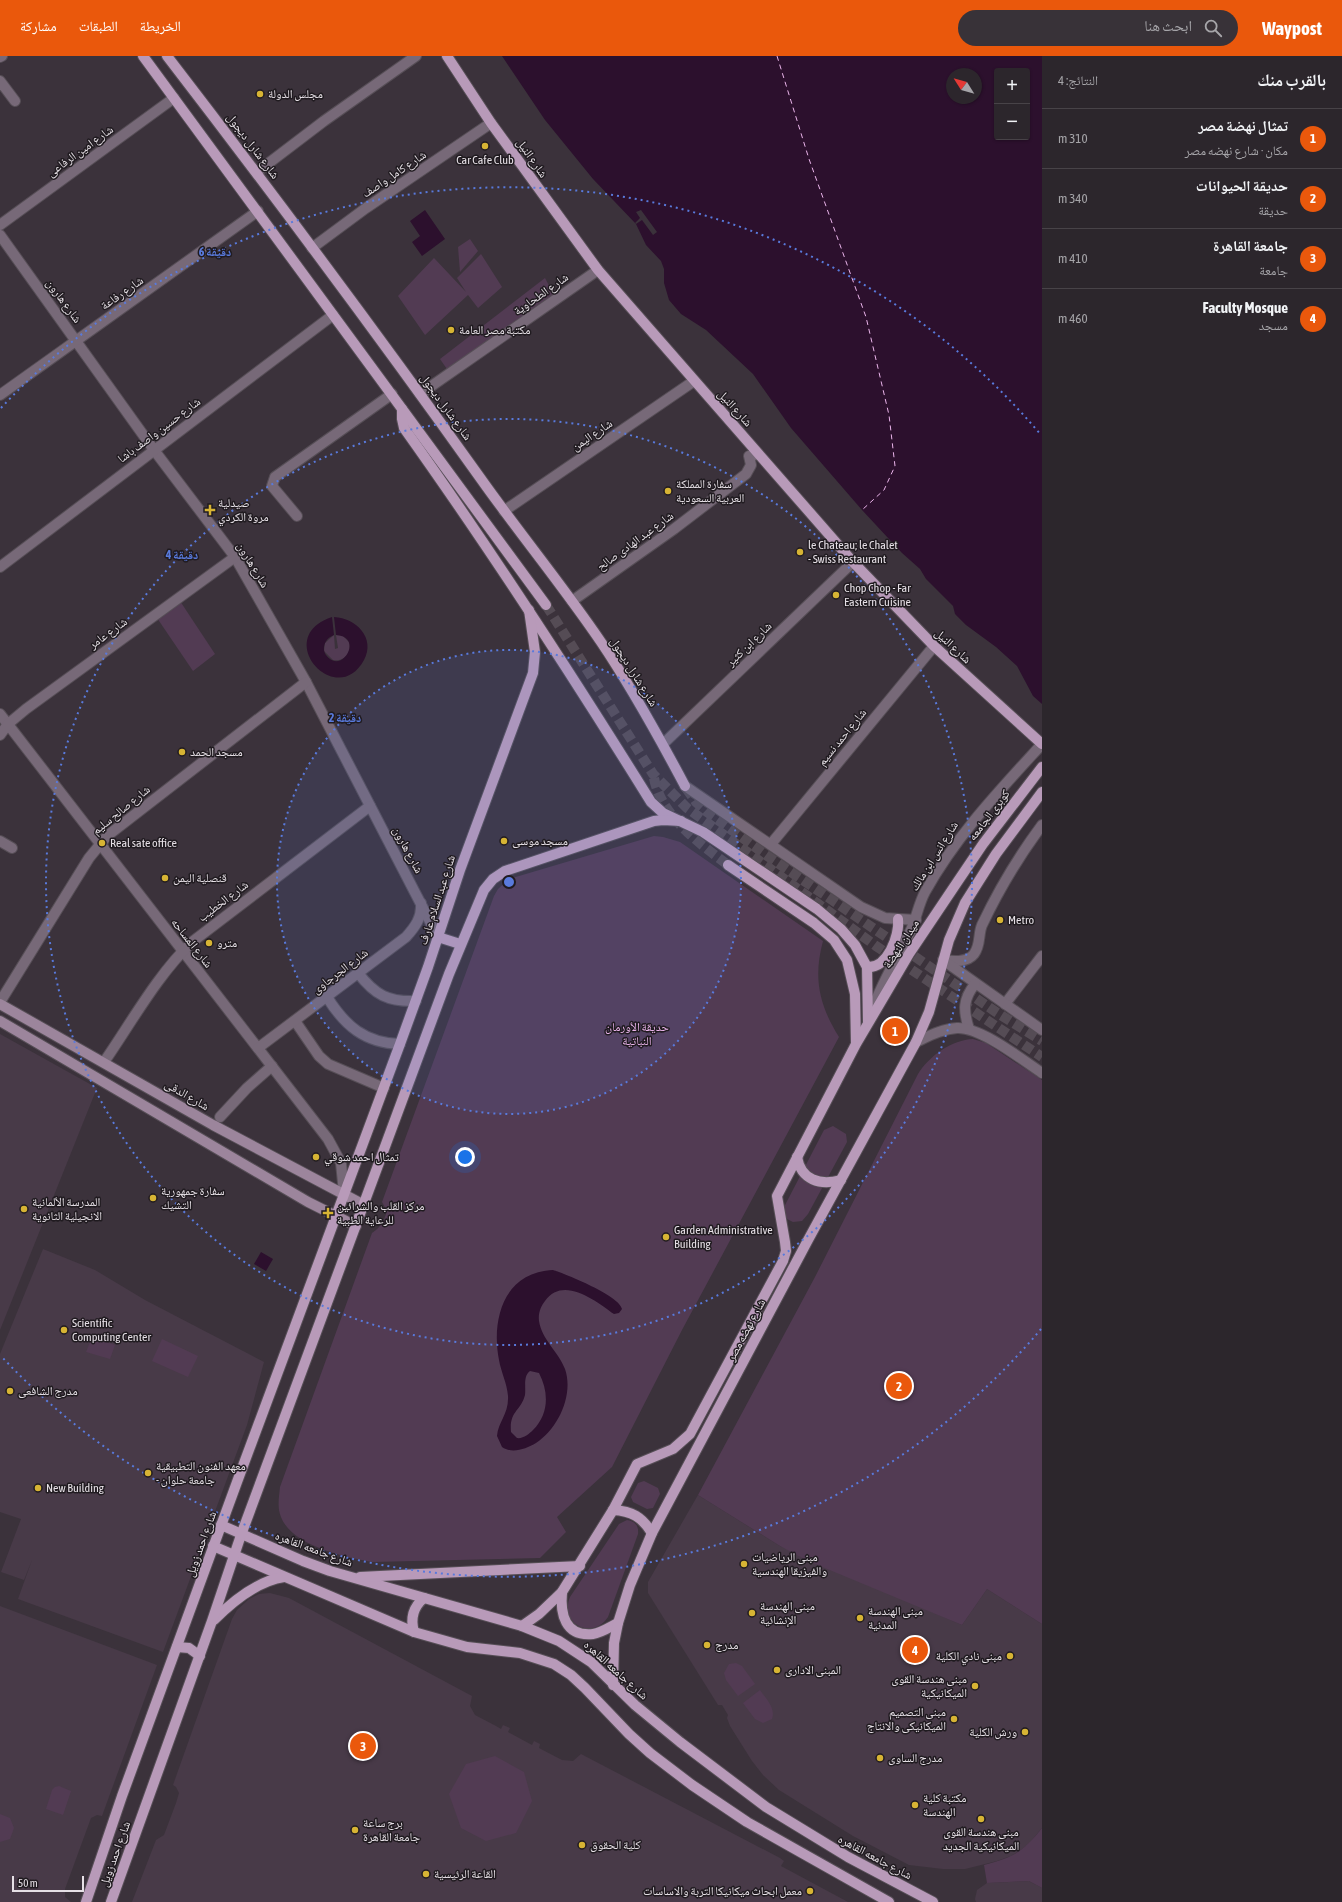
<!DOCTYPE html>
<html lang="ar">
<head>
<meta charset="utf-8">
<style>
	body { margin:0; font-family:"Asap Condensed","Noto Naskh Arabic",sans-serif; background:#383238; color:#f1f3f6; direction:rtl }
	.controls { position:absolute; right:12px; top:12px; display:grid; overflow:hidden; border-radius:4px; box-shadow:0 1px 3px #0004 }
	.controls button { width:36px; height:36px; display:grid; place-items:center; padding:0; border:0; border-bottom:1px solid #484348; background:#2c262c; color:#f1f3f6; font:20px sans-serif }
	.compass { position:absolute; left:946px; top:12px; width:36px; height:36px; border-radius:50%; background:#2c262c; box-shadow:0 1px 3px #0004; rotate:307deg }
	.scale { position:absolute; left:12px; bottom:10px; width:72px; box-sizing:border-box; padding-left:4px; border:2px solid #e6e0e6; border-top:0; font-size:11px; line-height:14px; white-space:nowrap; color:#e6e0e6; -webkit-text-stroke:3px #201b20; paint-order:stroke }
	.you { position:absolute; left:465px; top:1101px; width:14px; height:14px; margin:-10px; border:3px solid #fff; border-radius:50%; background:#1a73e8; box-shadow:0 0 0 6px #1a73e833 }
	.badge { display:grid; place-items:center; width:26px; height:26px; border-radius:50%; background:#ea580c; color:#fff; font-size:13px; font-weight:700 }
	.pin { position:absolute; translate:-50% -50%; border:2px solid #fff; box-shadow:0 1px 4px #0006 }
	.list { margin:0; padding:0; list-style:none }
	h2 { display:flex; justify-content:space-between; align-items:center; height:52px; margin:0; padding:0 16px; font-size:17px }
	h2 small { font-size:13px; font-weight:400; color:#a6a5a9 }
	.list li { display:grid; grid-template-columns:26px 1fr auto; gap:12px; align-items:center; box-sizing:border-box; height:60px; padding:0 16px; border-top:1px solid #484348 }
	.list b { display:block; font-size:15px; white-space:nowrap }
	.list p { margin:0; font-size:13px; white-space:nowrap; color:#a6a5a9 }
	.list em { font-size:13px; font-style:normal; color:#a6a5a9 }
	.icon { flex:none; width:22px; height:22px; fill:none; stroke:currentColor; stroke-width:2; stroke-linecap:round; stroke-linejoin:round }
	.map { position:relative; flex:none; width:1042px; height:1846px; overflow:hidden; direction:ltr }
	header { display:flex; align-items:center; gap:24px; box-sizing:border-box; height:56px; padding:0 20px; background:#ea580c; color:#fff }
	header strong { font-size:19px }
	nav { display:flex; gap:22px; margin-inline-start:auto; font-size:14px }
	.search { width:280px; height:36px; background:#383238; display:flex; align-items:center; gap:10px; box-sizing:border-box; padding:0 14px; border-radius:22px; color:#a6a5a9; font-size:15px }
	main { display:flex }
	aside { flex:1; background:#2c262c }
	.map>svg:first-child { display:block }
</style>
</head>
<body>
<header>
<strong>Waypost</strong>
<div class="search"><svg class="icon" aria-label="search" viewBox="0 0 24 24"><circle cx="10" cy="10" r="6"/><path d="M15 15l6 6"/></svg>ابحث هنا</div>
<nav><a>الخريطة</a><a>الطبقات</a><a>مشاركة</a></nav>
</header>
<main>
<aside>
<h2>بالقرب منك<small>النتائج: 4</small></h2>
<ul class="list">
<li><span class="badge">1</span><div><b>تمثال نهضة مصر</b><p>مكان · شارع نهضه مصر</p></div><em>310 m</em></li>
<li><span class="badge">2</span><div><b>حديقة الحيوانات</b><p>حديقة</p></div><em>340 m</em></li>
<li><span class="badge">3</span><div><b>جامعة القاهرة</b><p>جامعة</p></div><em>410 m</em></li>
<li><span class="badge">4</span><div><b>Faculty Mosque</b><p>مسجد</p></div><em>460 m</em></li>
</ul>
</aside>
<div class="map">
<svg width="1042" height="1846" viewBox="0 0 1042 1846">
	<rect width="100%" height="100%" fill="#3b323b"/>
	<g fill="#483a48">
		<polygon points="0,978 97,1032 0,1274"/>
		<polygon points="43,1193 95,1214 145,1244 264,1306 247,1369 163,1596 18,1543 32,1504 24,1524 1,1516 21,1463 0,1456 0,1298"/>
		<polygon points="698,1439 780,1490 962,1569 987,1533 1042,1568 1042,1772 1027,1790 1011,1800 997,1805 965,1813 943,1813 909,1809 853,1780 779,1734 763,1719 752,1705 730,1670 727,1662 728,1659 722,1649 718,1649 648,1537 648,1526"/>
		<polygon points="270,1537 289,1542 472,1640 470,1650 475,1659 496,1670 501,1673 503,1669 510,1672 508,1676 532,1689 534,1685 540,1688 539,1692 562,1704 573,1705 581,1698 780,1802 784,1805 781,1810 848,1846 132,1846 156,1784 164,1779 176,1747 179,1737 176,1731 173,1729 232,1563 237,1554 249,1543 259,1538"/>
		<polygon points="0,1550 157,1609 102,1760 97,1759 91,1762 65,1833 65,1841 71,1846 0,1846"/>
		<polygon points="1029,1825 1042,1832 1042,1846 976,1846 975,1843 977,1834 987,1827"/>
	</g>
	<g fill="#523b53">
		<polygon points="470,183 478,195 460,216 458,191"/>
		<polygon points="481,198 502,231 478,252 468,239 425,279 398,240 434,202 466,236 457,222"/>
		<polygon points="545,222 554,239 449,316 440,303"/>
		<polygon points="178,542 215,598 193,615 155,559"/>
		<path d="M334,579L335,593L338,592L336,579L343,580L349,586C352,597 344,606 333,604L324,595L325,587Z"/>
		<path d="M654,780L663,781L680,786L823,885C813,922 819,949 839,981L682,1274L612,1411L557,1461L566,1476L540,1502L372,1506C345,1501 292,1490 281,1461C277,1452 279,1441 280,1431L372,1177C381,1171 384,1165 387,1155L382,1146L494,840L498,833L509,823Z"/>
		<path d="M973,983L986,987L1042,1024V1568L987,1533L962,1569L808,1505L780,1490L698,1439L815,1221L918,1018C930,999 952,984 973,983Z"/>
		<polygon points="833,1070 846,1078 847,1086 808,1158 802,1165 793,1166 785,1162 783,1153 824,1074"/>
		<polygon points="92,1281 115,1289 110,1303 86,1296"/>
		<polygon points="162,1283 198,1300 188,1321 152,1305"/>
		<polygon points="644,1425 658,1432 660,1438 653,1452 647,1453 633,1446 631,1441 638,1427"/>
		<path d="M627,1464C635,1465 639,1470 638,1478L608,1561C592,1585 559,1568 570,1541L619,1468Z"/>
		<polygon points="736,1607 742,1610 755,1628 738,1640 726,1624 724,1617 729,1608"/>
		<path d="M760,1634C766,1643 776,1652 772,1663L763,1667L755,1663L743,1647Z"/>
		<polygon points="495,1700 524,1716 532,1745 516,1777 486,1785 461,1772 449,1738 466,1708"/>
		<polygon points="59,1730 71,1735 63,1759 46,1753 52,1734 55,1731"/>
		<polygon points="0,1758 10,1762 14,1772 10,1783 0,1786"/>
		<path d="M1042,1772V1832L1029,1825L987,1827L984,1809C1014,1801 1023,1796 1042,1772Z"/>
	</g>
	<g fill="#2c102d" fill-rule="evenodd">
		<path d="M502,0H1042V648L1033,640L1017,610L996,591L966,569L955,558L953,550L926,523L920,513L902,497L862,454L791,372L753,318L706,274L681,258L669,244L664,227V213L661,205L646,189L636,168L593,123L545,64ZM997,15H1027V81H997ZM952,18H976V42H952Z"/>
		<polygon points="425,154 445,183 422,200 412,186 420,180 410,165"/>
		<path d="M332,561L334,579C326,582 321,591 326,599C341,620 365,581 336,579L334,561C356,562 376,582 364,604C336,655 271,581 332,561Z"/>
		<polygon points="261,1196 273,1203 266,1215 254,1208"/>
		<path d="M553,1214C566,1218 620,1240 622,1253L619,1257L614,1258C596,1245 563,1219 545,1245C541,1250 538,1257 539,1265C542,1284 558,1295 565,1313C574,1339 558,1373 536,1387C526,1393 512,1398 502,1391L497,1380C498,1366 509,1358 508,1340C507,1327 501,1316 499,1304C491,1263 504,1216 553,1214ZM530,1315L539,1317C549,1336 549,1358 533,1374C529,1378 523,1383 517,1382L511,1376C509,1355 521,1355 525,1339C526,1331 523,1320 530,1315Z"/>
	</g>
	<polygon fill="#3b323b" points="641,154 657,176 653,179 642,164 636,168 635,167 640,162 636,156"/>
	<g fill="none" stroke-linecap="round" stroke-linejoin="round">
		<polyline stroke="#ebb5eb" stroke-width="1" stroke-dasharray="5 4" stroke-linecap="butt" points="777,0 809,103 866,261 889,359 895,410 884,434 862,454"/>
		<g stroke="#554c55" stroke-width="10" stroke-dasharray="10 5" stroke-linecap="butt">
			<polyline points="546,549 653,718 687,752 876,890 1042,1001"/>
			<path d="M654,722C661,760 699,787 728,809"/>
			<polyline points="686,732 696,746 707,756 766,799 996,956 1042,985"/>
		</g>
		<g stroke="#564e56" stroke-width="12">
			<g id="minor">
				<polyline points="0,1 2,0"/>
				<polyline points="0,25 15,45"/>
				<polyline points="257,116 324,65 416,0"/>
				<polyline points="0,169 174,42"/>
				<polyline points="0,179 154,394 235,501 306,626 438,881"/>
				<polyline points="312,192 366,152 491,67"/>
				<polyline points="420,338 598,214"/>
				<polyline points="0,339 258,155"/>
				<polyline points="504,455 694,325"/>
				<polyline points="297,460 272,430 275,421 392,338"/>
				<polyline points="0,511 333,259"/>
				<polyline points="572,545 674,473 746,418 751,409 749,400 758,398"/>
				<polyline points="0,658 328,1083 341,1107 344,1137"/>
				<polyline points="0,679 8,668 26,653 235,501"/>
				<polyline points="663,688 853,506"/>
				<polyline points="0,785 12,792"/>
				<polyline points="771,788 934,590"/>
				<path d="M943,904C953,905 967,907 974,898C981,889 978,878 982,869C999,833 1019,800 1042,769"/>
				<path d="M358,917C375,939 388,946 416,945"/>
				<path d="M327,941C345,970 365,987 400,988"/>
				<polyline points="0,946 89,802 107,780 306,626"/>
				<polyline points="1005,948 1042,900"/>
				<polyline points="295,965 319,1000 328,1008 384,1032"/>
				<path d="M258,992L406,881C415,871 422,862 421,847"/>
				<path d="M104,1006C131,967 158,918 192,886L370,750"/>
				<polyline points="220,1061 247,1032 272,1010"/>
			</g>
		</g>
		<g stroke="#564e56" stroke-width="12">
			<g id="tertiary">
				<polyline points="685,730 861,851 885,862 916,864"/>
				<polyline points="943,904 1042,974"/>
				<path d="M870,960C880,929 895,907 909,878C916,865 918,849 925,836C956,780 999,735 1042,688"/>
				<path d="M969,973C963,954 963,943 975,928"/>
				<path d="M916,986C929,980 942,973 957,972C981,971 1021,1003 1042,1017"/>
			</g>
		</g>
		<g stroke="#564e56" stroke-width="12">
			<g id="secondary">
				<polyline points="0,948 213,1069 364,1149"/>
				<polyline points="0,965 308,1146 356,1170"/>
			</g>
		</g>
		<g stroke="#564e56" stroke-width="12">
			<g id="primary">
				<polyline points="143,0 546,549"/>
				<path d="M167,0C274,139 379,280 481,423C520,478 563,530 601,586C632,632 659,681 685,730"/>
				<polyline points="447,0 491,67 598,214 853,506 934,590 1042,688"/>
				<path d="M402,353V363L404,372C491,494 572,619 651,746L663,757L703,776L817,853L841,873L855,889L867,911L868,966"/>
				<polyline points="728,809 814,867 834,884 847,904 855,938 856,987"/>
				<polyline points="438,881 460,888"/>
				<path d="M867,911C887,913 900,880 898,863"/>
				<path d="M797,1101C801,1124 820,1130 841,1124"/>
				<path d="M613,1454C632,1455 642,1461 652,1477"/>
				<polyline points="221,1469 303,1505 330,1515 522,1570 559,1585 591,1606 635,1649 680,1686 766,1751 848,1801 933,1846"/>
				<polyline points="213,1490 414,1576 467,1591 520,1597 554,1608 571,1619 585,1632 629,1678 650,1697 692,1729 747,1766 889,1846"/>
				<polyline points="360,1521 580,1510"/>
				<path d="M562,1536C560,1558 565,1581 593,1578C601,1577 610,1571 618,1567"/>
				<path d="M214,1564C233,1545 257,1525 284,1521"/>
				<polyline points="522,1570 539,1558 562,1536 613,1454 637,1408 673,1393 690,1378 783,1205 786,1195 785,1186 777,1140 856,988 909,898 958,825 983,788 1042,711"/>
				<path d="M414,1576C410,1562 413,1551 424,1542"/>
				<polyline points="177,1591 189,1592 200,1600"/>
				<polyline points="613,1629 614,1587 618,1567 630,1529 652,1477 808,1184 916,986 929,956 949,884 965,847 996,798 1042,736"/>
				<polyline points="86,1846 122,1740 237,1426 400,988 428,911 460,814 533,617 535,596 529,554"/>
				<polyline points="111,1846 212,1565 241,1479 449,918 484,834 493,823 505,815 654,765 663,764 681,765"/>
			</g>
		</g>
		<use href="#minor" stroke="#776978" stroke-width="10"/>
		<use href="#tertiary" stroke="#776978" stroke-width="10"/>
		<use href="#secondary" stroke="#9c859c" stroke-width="10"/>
		<use href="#primary" stroke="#b89ab9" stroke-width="10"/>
	</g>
	<circle cx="509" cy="826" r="232" fill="#597adc" fill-opacity=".12"/>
	<g fill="none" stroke="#597adc" stroke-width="2" stroke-dasharray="2 4">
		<circle cx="509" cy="826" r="232"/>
		<circle cx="509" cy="826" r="463"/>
		<path d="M1041 1273A695 695 0 0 1 1 1300M1 352A695 695 0 0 1 1041 379"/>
	</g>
	<g fill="#d7b434" stroke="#201b20" stroke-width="1.5">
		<circle cx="260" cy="38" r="4"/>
		<circle cx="485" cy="90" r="4"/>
		<circle cx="451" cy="274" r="4"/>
		<circle cx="668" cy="435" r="4"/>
		<path d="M208 448h4v4h4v4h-4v4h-4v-4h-4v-4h4z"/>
		<circle cx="800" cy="496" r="4"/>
		<circle cx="836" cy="539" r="4"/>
		<circle cx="182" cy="696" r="4"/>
		<circle cx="504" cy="785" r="4"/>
		<circle cx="102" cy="787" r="4"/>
		<circle cx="165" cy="822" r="4"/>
		<circle cx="1000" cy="864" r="4"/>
		<circle cx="209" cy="887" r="4"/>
		<circle cx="316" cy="1101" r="4"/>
		<circle cx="153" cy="1142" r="4"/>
		<circle cx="24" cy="1153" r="4"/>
		<path d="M326 1151h4v4h4v4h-4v4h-4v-4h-4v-4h4z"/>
		<circle cx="666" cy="1181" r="4"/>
		<circle cx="64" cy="1274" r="4"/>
		<circle cx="10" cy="1335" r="4"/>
		<circle cx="148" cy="1417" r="4"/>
		<circle cx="38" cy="1432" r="4"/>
		<circle cx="744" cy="1508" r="4"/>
		<circle cx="752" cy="1557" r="4"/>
		<circle cx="860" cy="1562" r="4"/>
		<circle cx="707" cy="1589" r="4"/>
		<circle cx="1010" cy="1600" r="4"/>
		<circle cx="777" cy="1614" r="4"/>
		<circle cx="975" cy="1630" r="4"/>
		<circle cx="954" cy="1663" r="4"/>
		<circle cx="1025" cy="1676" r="4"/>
		<circle cx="880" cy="1702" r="4"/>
		<circle cx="915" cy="1749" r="4"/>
		<circle cx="981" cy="1763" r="4"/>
		<circle cx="355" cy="1774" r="4"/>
		<circle cx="582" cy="1789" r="4"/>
		<circle cx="426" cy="1818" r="4"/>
		<circle cx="810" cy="1835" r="4"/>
	</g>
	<g text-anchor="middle" stroke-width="3" stroke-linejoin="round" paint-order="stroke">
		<g font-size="12" fill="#e6e0e6" stroke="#201b20" text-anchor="start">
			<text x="268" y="42">مجلس الدولة</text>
			<text x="485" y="108" text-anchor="middle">Car Cafe Club</text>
			<text x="459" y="278">مكتبة مصر العامة</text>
			<text x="676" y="432">سفارة المملكة<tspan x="676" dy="14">العربية السعودية</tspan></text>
			<text x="218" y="451">صيدلية<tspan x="218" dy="14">مروة الكردي</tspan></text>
			<text x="808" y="493">le Chateau; le Chalet<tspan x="808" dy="14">- Swiss Restaurant</tspan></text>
			<text x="844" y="536">Chop Chop - Far<tspan x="844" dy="14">Eastern Cuisine</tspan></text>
			<text x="190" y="700">مسجد الحمد</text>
			<text x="512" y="789">مسجد موسى</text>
			<text x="110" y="791">Real sate office</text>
			<text x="173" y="826">قنصلية اليمن</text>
			<text x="1008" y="868">Metro</text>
			<text x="217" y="891">مترو</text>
			<text x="324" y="1105">تمثال احمد شوقي</text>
			<text x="161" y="1139">سفارة جمهورية<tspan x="161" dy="14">التشيك</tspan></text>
			<text x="32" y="1150">المدرسة الألمانية<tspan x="32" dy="14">الانجيلية الثانوية</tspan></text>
			<text x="337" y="1154">مركز القلب والشرائين<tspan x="337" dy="14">للرعاية الطبية</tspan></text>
			<text x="674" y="1178">Garden Administrative<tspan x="674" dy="14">Building</tspan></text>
			<text x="72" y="1271">Scientific<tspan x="72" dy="14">Computing Center</tspan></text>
			<text x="18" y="1339">مدرج الشافعى</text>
			<text x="156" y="1414">معهد الفنون التطبيقية<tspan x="156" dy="14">- جامعة حلوان</tspan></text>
			<text x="46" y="1436">New Building</text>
			<text x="752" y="1505">مبنى الرياضيات<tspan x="752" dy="14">والفيزيقا الهندسية</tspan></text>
			<text x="760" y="1554">مبنى الهندسة<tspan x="760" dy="14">الإنشائية</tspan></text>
			<text x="868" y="1559">مبنى الهندسة<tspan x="868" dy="14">المدنية</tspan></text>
			<text x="715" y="1593">مدرج</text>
			<text x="1002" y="1604" text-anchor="end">مبنى نادي الكلية</text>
			<text x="785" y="1618">المبنى الادارى</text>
			<text x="967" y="1627" text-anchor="end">مبنى هندسة القوى<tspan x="967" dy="14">الميكانيكية</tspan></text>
			<text x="946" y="1660" text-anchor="end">مبنى التصميم<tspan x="946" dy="14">الميكانيكى والانتاج</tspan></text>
			<text x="1017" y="1680" text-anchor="end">ورش الكلية</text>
			<text x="888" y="1706">مدرج الساوى</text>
			<text x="923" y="1746">مكتبة كلية<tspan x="923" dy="14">الهندسة</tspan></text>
			<text x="363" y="1771">برج ساعة<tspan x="363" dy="14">جامعة القاهرة</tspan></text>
			<text x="981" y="1780" text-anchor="middle">مبنى هندسة القوى<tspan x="981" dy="14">الميكانيكية الجديد</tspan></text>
			<text x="590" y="1793">كلية الحقوق</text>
			<text x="434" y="1822">القاعة الرئيسية</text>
			<text x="802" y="1839" text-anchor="end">معمل ابحاث ميكانيكا التربة والاساسات</text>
		</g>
		<g font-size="12" fill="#e6e0e6" stroke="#201b20">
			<text transform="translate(253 90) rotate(53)" y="4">شارع شارل ديجول</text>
			<text transform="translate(80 95) rotate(-36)" y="4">شارع امين الرفاعى</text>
			<text transform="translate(532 102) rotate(55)" y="4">شارع النيل</text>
			<text transform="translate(394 118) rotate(-34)" y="4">شارع كامل واصف</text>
			<text transform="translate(122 237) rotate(-35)" y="4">شارع رفاعة</text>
			<text transform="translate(541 238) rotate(-35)" y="4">شارع الطحاوية</text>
			<text transform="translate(64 245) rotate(54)" y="4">شارع هارون</text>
			<text transform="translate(446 351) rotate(54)" y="4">شارع شارل ديجول</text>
			<text transform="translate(735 352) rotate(48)" y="4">شارع النيل</text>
			<text transform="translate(159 374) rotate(-37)" y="4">شارع حسين واصف باشا</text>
			<text transform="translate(592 379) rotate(-34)" y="4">شارع اليمن</text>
			<text transform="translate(635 485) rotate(-36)" y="4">شارع عبد الهادى صالح</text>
			<text transform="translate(253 509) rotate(59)" y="4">شارع هارون</text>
			<text transform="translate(108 577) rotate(-36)" y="4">شارع عامر</text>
			<text transform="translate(749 588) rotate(-44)" y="4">شارع ابن كثير</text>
			<text transform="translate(953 590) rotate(43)" y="4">شارع النيل</text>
			<text transform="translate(634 616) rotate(58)" y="4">شارع شارل ديجول</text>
			<text transform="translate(842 681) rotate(-51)" y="4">شارع احمد نسيم</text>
			<text transform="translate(121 754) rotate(-39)" y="4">شارع صالح سليم</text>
			<text transform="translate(989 759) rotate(-53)" y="4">كوبرى الجامعه</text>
			<text transform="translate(408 794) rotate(62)" y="4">شارع هارون</text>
			<text transform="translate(934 800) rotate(-58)" y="4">شارع انس ابن مالك</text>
			<text transform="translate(437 844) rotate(-72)" y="4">شارع عبد السلام عارف</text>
			<text transform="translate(223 845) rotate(-37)" y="4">شارع الخطيب</text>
			<text transform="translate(192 887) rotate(52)" y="4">شارع المساحه</text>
			<text transform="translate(901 888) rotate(-57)" y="4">ميدان النهضة</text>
			<text transform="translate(340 915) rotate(-37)" y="4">شارع الجرجاوى</text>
			<text transform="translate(187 1039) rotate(30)" y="4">شارع الدقى</text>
			<text transform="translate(746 1274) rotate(-62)" y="4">شارع نهضه مصر</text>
			<text transform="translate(201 1488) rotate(-70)" y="4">شارع احمد زويل</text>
			<text transform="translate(314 1493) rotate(20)" y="4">شارع جامعه القاهره</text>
			<text transform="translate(616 1614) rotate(42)" y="4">شارع جامعه القاهره</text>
			<text transform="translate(115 1798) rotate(-70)" y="4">شارع احمد زويل</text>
			<text transform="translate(875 1801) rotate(28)" y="4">شارع جامعه القاهره</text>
		</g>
		<g font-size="12" fill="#ebb5ec" stroke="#201b20">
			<text x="637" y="975">حديقة الأورمان<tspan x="637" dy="14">النباتية</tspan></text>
		</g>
	</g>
	<circle cx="509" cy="826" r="6" fill="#597adc" stroke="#201b20" stroke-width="2"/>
	<g font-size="12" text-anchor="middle" font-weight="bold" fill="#597adc" stroke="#201b20" stroke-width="3" stroke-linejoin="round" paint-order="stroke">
		<text x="215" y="200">6 دقيقة</text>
		<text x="182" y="503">4 دقيقة</text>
		<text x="345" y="666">2 دقيقة</text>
	</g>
</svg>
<div class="controls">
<button>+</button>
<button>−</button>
</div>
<svg class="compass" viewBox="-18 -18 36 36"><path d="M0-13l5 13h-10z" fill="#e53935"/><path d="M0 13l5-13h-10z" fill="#a6a5a9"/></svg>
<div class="scale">50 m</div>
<div class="you"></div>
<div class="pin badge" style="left:895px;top:975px">1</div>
<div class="pin badge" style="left:899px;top:1330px">2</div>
<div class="pin badge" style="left:363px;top:1690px">3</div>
<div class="pin badge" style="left:915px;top:1594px">4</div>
</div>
</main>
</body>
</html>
